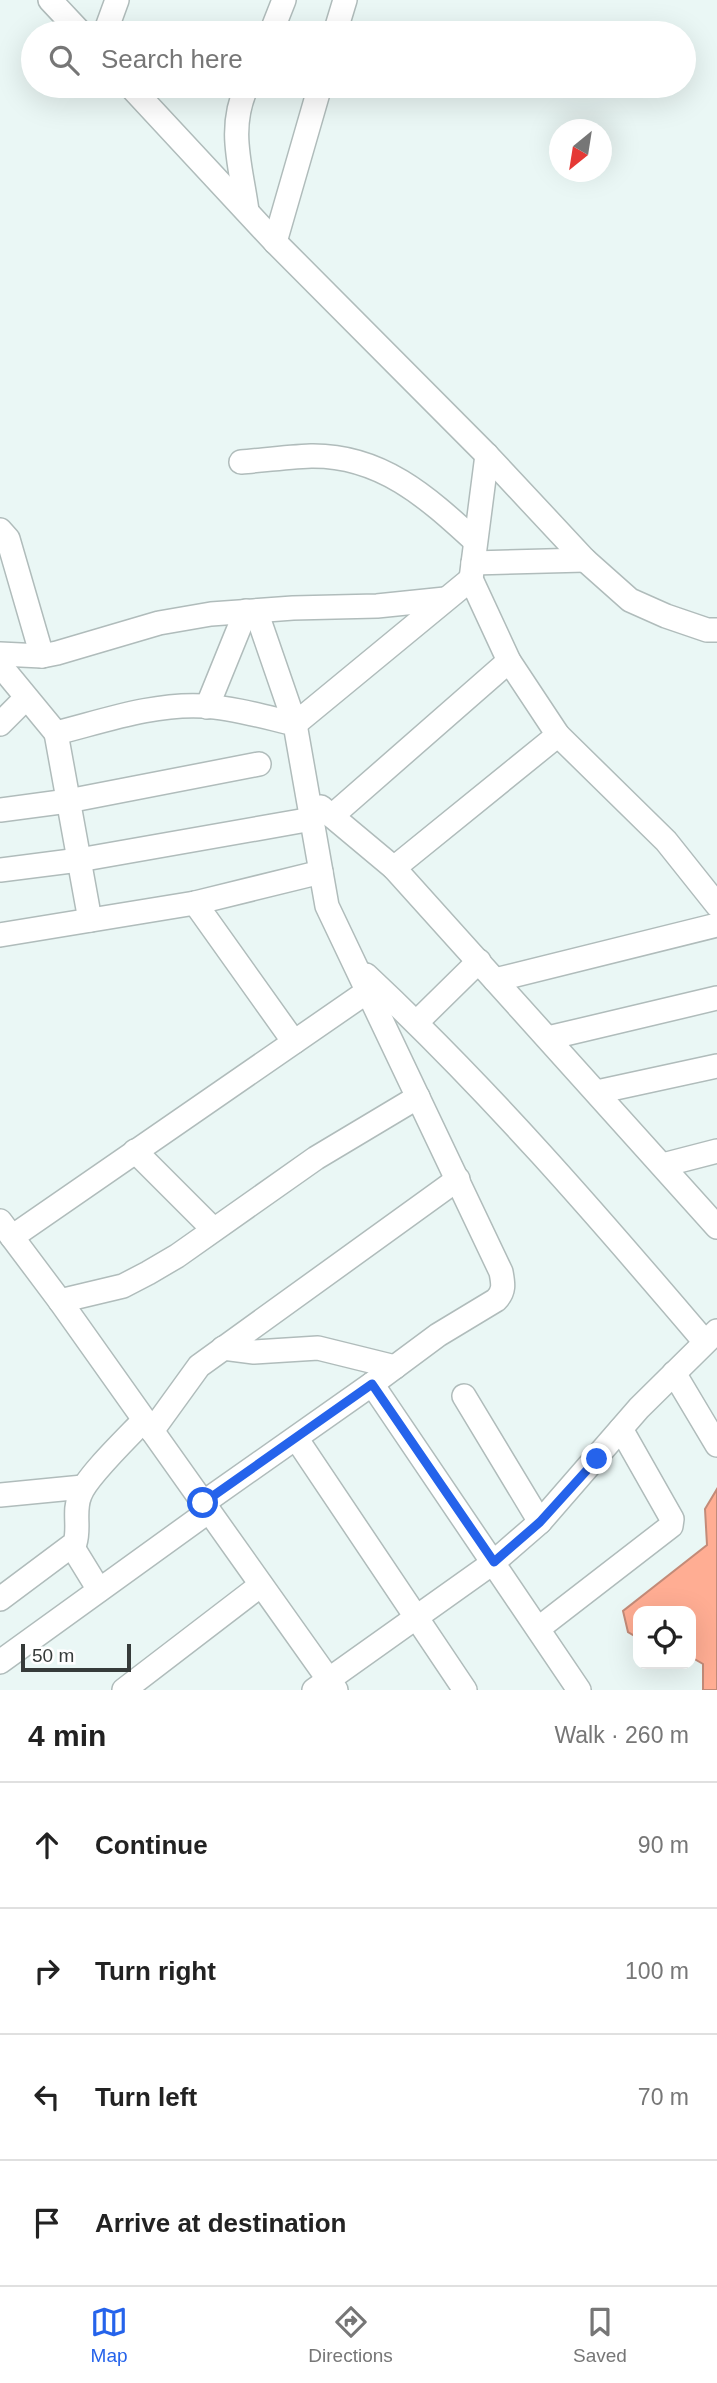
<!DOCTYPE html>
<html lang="en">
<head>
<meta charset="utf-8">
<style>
	body { margin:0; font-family:Arial,sans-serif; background:#f2f2f2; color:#222 }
	.controls { position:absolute; right:21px; bottom:21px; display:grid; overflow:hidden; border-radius:14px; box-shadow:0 7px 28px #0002 }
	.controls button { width:63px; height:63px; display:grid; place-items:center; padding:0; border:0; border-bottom:2px solid #e0e0e0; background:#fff; color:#222; font:35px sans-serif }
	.compass { position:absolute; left:549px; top:119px; width:63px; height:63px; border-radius:50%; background:#fff; box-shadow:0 7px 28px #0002; rotate:210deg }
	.scale { position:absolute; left:21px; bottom:18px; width:110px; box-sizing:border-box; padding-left:7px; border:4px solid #363b3a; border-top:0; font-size:19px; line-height:24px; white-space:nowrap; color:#363b3a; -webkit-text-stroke:5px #fff; paint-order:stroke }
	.stop { position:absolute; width:21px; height:21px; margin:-16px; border:5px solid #2563eb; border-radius:50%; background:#fff }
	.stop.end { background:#2563eb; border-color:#fff; box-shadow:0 2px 7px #0008 }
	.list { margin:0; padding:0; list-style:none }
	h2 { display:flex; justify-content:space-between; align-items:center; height:91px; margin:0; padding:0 28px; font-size:30px }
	h2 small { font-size:23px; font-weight:400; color:#767676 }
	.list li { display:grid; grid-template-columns:46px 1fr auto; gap:21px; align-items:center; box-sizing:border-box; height:126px; padding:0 28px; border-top:2px solid #e0e0e0 }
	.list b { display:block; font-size:26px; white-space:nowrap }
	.list em { font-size:23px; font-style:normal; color:#767676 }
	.icon { flex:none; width:38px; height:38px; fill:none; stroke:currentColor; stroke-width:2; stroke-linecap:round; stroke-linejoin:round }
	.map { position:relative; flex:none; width:717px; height:1690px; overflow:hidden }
	.search { position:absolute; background:#fff; box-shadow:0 7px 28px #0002; left:21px; right:21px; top:21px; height:77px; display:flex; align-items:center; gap:18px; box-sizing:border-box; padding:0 24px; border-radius:38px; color:#767676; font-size:26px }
	.sheet { height:595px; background:#fff }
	nav { display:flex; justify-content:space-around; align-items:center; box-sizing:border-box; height:98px; border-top:2px solid #e0e0e0; background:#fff; font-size:19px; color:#767676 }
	nav a { display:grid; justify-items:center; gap:4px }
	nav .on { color:#2563eb }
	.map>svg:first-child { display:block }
</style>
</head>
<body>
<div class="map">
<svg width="717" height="1690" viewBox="0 0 717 1690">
	<rect width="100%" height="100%" fill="#eaf7f5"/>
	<polygon fill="#ffad93" stroke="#c38b78" stroke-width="2" points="717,1489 717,1690 703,1690 703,1664 691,1657 691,1611 638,1611 638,1638 628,1632 623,1611 707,1545 705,1509"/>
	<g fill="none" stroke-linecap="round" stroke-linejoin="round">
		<g stroke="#b0bcbb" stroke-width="26">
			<g id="minor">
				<polyline points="50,0 81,33"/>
				<polyline points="105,33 117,0"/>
				<polyline points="271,33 284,0"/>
				<polyline points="335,33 345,0"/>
				<polyline points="130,86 275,242 487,455 585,560 630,600 666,616 707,630 717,630"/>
				<path d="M247,211C241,166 227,129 247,86"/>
				<polyline points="275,242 320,86"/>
				<path d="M241,462C264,460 288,457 311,456C381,455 427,497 475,541"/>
				<polyline points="0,530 8,539 42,656"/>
				<polyline points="473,563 585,560"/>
				<polyline points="471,579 487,455"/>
				<polyline points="256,611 295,724 471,579 509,661 558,735 666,841 717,905"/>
				<polyline points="0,654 42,656 57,653 159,623 211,614 293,608 377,606 445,599"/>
				<path d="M0,665L56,733C104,721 154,703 204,706C234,708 265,717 295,724L327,906L501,1272C503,1283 505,1291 496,1300L438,1335L372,1384L203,1503"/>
				<polyline points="207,707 246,611"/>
				<polyline points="0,724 26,698"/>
				<polyline points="56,733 90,920"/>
				<polyline points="558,735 394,868 717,1227"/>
				<polyline points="321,807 394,868"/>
				<polyline points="0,810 68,801 259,764"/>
				<polyline points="332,816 509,661"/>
				<polyline points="0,870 79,860 312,819"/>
				<polyline points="0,935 195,903"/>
				<path d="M366,975C488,1089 597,1215 705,1342"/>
				<polyline points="495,980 717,925"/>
				<polyline points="417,1022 479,961"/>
				<polyline points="548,1038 717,998"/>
				<polyline points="294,1042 195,903 321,872"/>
				<polyline points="597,1092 717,1066"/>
				<polyline points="135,1151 213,1229"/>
				<polyline points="663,1165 717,1151"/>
				<polyline points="0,1221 60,1301 336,1690"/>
				<polyline points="12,1237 368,991"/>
				<polyline points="60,1301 123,1286 148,1273 177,1256 316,1158 418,1097"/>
				<polyline points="223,1348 254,1352 318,1348 395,1367"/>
				<polyline points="674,1373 717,1445"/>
				<polyline points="372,1384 579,1690"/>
				<polyline points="152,1431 199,1366 458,1179"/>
				<polyline points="296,1438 465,1690"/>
				<polyline points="0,1495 83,1487"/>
				<polyline points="540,1522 639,1408 717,1331"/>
				<polyline points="72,1546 99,1590"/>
				<path d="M0,1599L75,1543C80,1528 73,1511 80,1495C86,1477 129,1436 144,1420"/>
				<polyline points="539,1628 671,1526 672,1519 621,1429"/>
				<polyline points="0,1662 209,1511"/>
				<polyline points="124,1690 261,1585"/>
				<polyline points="314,1690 494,1562 540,1522 464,1396"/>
			</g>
		</g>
		<use href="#minor" stroke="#fff" stroke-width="23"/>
	</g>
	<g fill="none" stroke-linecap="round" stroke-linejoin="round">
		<polyline stroke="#2563eb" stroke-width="9" points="203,1503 372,1384 494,1562 540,1522 597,1459"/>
	</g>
</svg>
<div class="controls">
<button><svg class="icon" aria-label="locate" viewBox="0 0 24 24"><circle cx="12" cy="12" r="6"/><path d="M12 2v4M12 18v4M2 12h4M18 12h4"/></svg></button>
</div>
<svg class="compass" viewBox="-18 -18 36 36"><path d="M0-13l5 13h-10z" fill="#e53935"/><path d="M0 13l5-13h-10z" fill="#767676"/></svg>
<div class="scale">50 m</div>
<div class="stop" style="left:203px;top:1503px"></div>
<div class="stop end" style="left:597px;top:1459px"></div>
<div class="search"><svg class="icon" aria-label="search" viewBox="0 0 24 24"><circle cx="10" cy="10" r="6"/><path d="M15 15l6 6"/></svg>Search here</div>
</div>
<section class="sheet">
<h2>4 min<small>Walk · 260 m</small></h2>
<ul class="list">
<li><svg class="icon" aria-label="ahead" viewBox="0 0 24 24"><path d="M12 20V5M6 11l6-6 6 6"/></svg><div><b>Continue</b></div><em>90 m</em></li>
<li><svg class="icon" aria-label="right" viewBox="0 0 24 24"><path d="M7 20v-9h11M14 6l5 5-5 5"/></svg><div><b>Turn right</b></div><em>100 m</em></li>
<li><svg class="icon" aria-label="left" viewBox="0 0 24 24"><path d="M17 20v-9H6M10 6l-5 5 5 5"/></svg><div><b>Turn left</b></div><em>70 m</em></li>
<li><svg class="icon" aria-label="arrive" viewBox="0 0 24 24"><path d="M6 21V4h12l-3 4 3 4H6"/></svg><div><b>Arrive at destination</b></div></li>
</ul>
</section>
<nav>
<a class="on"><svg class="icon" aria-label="map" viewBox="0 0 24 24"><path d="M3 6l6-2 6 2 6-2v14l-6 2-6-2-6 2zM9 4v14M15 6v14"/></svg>Map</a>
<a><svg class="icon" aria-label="directions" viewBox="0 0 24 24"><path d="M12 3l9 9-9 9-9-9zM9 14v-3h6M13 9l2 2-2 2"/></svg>Directions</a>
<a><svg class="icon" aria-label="saved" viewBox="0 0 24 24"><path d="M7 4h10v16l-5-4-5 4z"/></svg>Saved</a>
</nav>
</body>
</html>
